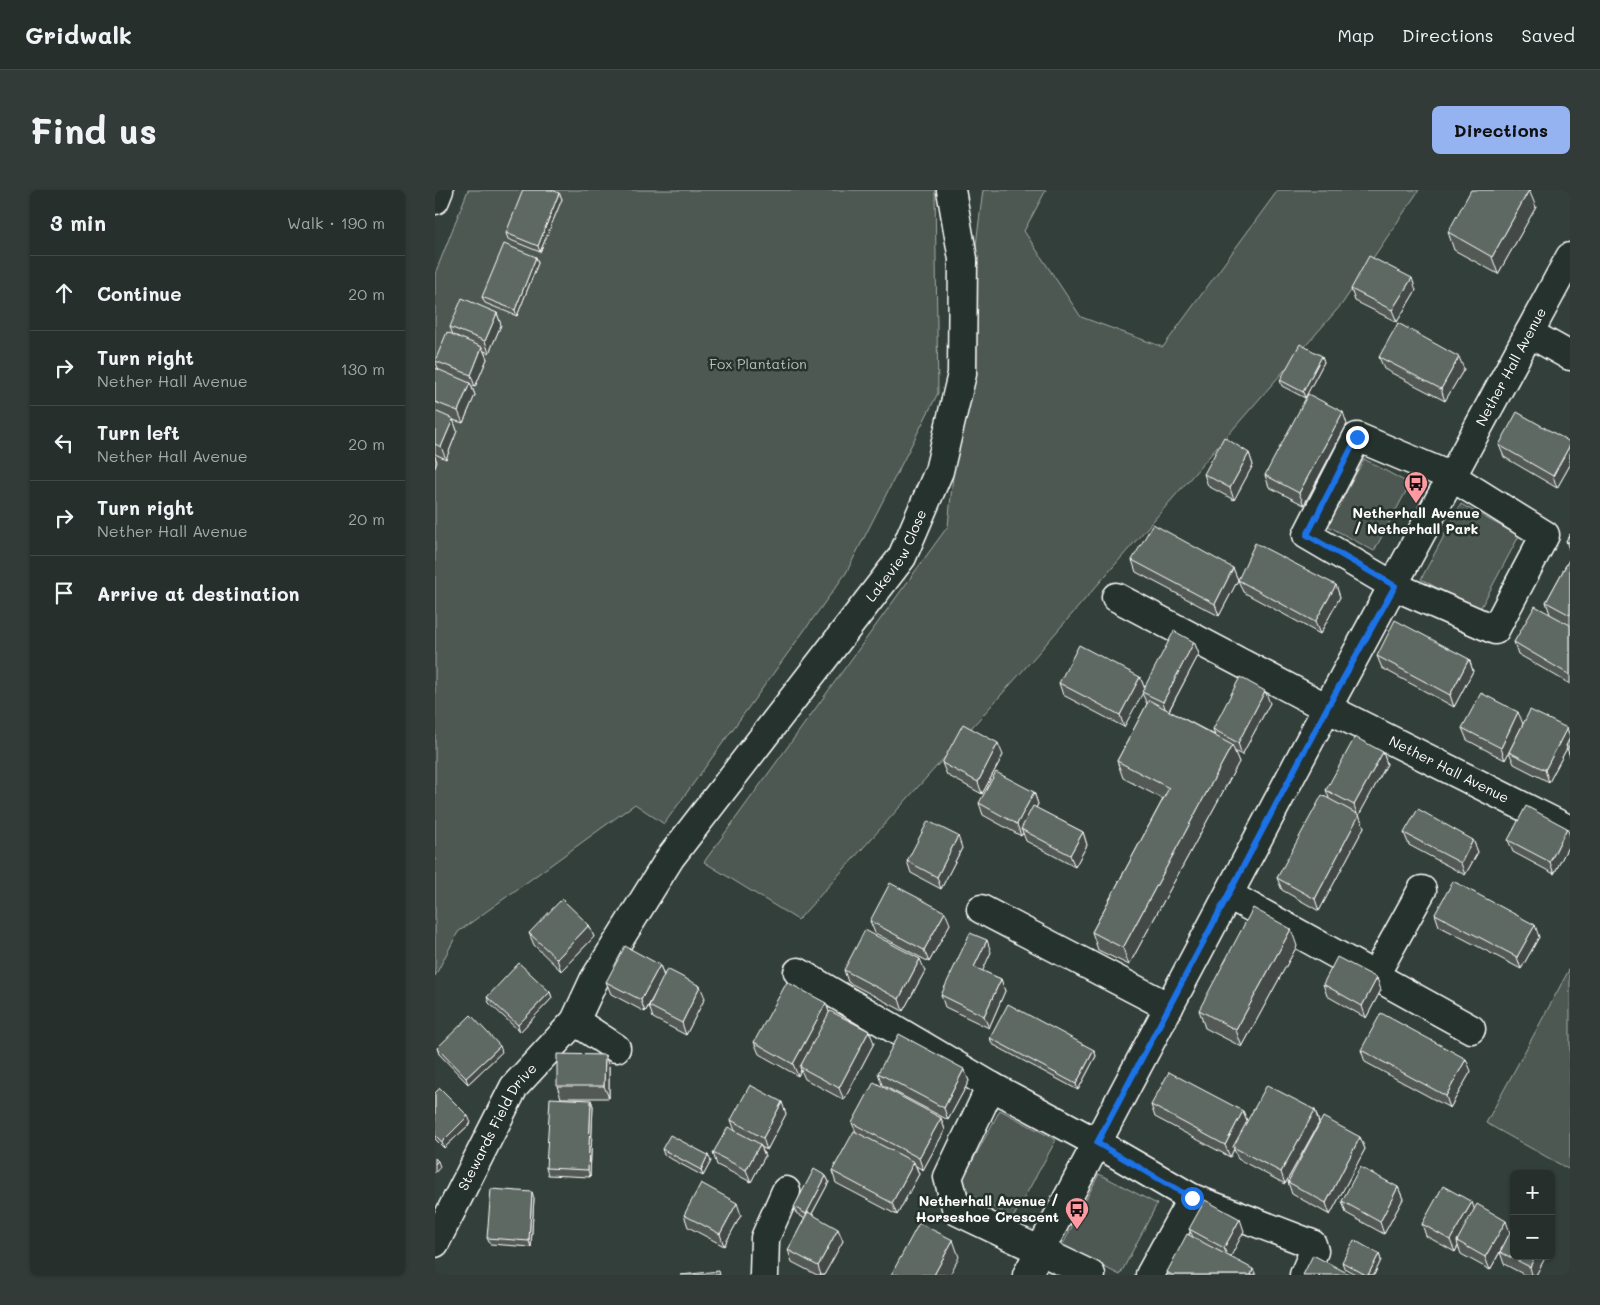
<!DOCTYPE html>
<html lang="en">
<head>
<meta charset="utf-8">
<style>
	body { margin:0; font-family:Mali,sans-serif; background:#323b38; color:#f1f3f6 }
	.controls { position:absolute; right:15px; bottom:15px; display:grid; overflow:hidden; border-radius:8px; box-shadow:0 1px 4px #0004 }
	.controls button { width:45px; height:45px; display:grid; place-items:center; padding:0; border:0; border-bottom:1px solid #424a48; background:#262f2c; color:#f1f3f6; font:25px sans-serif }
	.stop { position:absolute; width:15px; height:15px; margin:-11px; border:4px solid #1a73e8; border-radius:50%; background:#fff }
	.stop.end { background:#1a73e8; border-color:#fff; box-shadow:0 1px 5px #0008 }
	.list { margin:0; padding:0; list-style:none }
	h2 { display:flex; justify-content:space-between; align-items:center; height:65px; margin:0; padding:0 20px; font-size:21px }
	h2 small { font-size:16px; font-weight:400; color:#a4a9a9 }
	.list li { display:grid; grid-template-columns:32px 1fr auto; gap:15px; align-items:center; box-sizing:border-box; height:75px; padding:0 20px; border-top:1px solid #424a48 }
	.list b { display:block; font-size:19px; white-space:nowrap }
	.list p { margin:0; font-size:16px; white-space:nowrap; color:#a4a9a9 }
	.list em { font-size:16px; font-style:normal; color:#a4a9a9 }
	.icon { flex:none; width:28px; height:28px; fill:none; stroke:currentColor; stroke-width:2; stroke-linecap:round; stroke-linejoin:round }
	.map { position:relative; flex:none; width:1135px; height:1085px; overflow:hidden; border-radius:8px }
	header { display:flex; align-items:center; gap:30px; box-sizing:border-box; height:70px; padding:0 25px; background:#262f2c; border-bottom:1px solid #424a48 }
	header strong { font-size:24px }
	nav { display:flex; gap:28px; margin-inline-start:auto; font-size:18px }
	.intro { display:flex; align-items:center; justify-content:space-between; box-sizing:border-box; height:120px; padding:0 30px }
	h1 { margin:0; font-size:35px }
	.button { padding:12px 22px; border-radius:8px; background:#95b2f1; color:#111; font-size:18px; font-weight:700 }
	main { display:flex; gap:30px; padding:0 30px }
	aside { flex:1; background:#262f2c; border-radius:8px; box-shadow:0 1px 4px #0004 }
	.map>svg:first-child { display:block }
</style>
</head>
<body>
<header>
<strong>Gridwalk</strong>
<nav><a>Map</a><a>Directions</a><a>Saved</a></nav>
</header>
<div class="intro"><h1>Find us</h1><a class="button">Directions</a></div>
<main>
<aside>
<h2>3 min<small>Walk · 190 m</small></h2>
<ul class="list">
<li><svg class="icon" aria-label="ahead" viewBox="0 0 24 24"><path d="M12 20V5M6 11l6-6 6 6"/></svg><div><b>Continue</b></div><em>20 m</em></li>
<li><svg class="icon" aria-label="right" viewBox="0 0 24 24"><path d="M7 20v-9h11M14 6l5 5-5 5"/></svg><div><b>Turn right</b><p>Nether Hall Avenue</p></div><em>130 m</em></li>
<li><svg class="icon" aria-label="left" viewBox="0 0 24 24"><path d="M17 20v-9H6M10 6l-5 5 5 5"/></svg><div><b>Turn left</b><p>Nether Hall Avenue</p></div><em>20 m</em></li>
<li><svg class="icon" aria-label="right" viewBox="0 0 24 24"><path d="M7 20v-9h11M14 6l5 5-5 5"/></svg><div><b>Turn right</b><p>Nether Hall Avenue</p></div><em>20 m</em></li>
<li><svg class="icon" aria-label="arrive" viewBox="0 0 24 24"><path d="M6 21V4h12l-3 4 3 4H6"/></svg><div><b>Arrive at destination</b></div></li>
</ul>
</aside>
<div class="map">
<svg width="1135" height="1085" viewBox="0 0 1135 1085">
	<rect width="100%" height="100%" fill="#333f3a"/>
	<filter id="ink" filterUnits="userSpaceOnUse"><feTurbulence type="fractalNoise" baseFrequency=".02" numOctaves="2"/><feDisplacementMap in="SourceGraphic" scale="10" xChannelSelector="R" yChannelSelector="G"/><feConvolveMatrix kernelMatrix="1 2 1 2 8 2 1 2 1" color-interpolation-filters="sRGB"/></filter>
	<g filter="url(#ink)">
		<g fill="#4d5853" stroke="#a6aca9">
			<polygon points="33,0 500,0 503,203 411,383 229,634 200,614 23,742 0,786 0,84"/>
			<polygon points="548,0 611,0 589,41 646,127 728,157 843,0 984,0 907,114 584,485 363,730 269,672 513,336 542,47"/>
			<polygon points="929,269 975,294 939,361 893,336"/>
			<polygon points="1026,314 1084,346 1044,421 986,389"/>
			<polygon points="1135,778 1135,980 1051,933"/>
			<polygon points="565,920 621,950 578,1028 523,998"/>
			<polygon points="664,984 722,1014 685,1085 627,1056"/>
		</g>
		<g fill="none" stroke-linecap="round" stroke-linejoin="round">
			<g stroke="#fff" stroke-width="31">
				<g id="minor">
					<polyline points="0,10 4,0"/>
					<polyline points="1094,143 1135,166"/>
					<polygon points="922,247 1017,287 1110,345 1060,440 959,396 872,345"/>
					<path id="s1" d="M681,407L892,518L1135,640"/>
					<polyline points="794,705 1036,839"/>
					<polyline points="546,719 734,817"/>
					<polyline points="363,782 556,896 662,953 757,1008 715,1085"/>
					<polyline points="940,785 987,700"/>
					<polyline points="140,831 181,858"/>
					<polyline points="556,896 513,987 522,1021 656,1085"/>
					<polyline points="757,1008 877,1054 879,1061 869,1085"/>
					<path id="s2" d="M0,1053L79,897L140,831L159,790L235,668L467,367L504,281L527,184L528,69L516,0"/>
					<polyline points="329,1085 330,1048 351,1001"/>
					<path id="s3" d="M592,1085L892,518L1135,67"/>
				</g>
			</g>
			<use href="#minor" stroke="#26332d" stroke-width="28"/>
		</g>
		<g fill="#525a56" stroke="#fff">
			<polygon points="124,3 127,9 105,62 73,49 71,43"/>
			<polygon points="1101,17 1063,84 1019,60 1013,42"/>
			<polygon points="101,67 103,73 82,126 50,113 47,107"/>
			<polygon points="916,99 981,100 962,132 920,111"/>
			<polygon points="62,123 66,135 54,163 49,161 52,169 40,197 36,195 40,205 28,233 18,230 22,241 11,269 0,264 0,178 4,180 0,171 18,145 15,137"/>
			<polygon points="887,166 889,172 870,208 847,196 845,190"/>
			<polygon points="944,167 1029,179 1010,211 949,179"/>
			<polygon points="912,234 869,315 834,297 830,285"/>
			<polygon points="1135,252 1135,275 1122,298 1069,267 1064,255"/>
			<polygon points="814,263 818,275 799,310 773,296 769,284"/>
			<polygon points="1135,344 1135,362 1131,351"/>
			<polygon points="1135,368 1135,494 1083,464 1079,452 1115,424 1111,412"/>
			<polygon points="697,370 798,378 803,390 784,426 701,382"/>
			<polygon points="803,390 901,395 905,407 885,444 808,402"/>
			<polygon points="759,452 764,464 734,521 780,545 778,539 835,513 807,565 799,561 804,572 694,775 663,760 657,742 728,609 688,588 682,571 712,514 707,503 689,537 628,505 624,493 705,487 709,497"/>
			<polygon points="942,466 1034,469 1038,481 1019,517 947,478"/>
			<polygon points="1088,534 1070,570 1032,550 1027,538"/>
			<polygon points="1132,538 1135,548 1135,567 1132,558 1114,592 1079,574 1074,562"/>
			<polygon points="948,562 952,574 924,625 929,637 884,721 847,700 842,688 894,608 891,600"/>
			<polygon points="568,565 547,604 512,585 507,573"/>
			<polygon points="599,602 603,614 601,618 648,642 652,655 640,677 591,651 588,643 586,646 548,625 544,613"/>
			<polygon points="969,643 1038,650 1043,662 1030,685 974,655"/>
			<polygon points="1135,646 1135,653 1119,684 1078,662 1073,650"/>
			<polygon points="527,658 506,699 476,683 472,671"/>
			<polygon points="1000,724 1104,747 1086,779 1004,736"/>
			<polygon points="435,731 515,734 494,772 440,743"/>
			<polygon points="154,735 159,747 126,781 99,755 94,743"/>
			<polygon points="862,756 807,857 770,838 764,820"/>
			<polygon points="556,762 547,781 566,789 570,801 554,838 510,817 506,805"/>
			<polygon points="225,775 229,786 270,808 251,845 218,828 214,816 215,814 210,822 176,804 171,792"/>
			<polygon points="409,780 490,781 468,821 413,792"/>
			<polygon points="888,794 946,800 931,828 892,806"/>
			<polygon points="115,802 117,808 85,842 54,813 52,807"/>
			<polygon points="391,813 394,822 439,853 409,910 370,889 366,880 363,886 324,864 319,852"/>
			<polygon points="555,848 659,860 661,866 643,900 557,854"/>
			<polygon points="2,858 67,862 33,894 4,864"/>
			<polygon points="926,860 1036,881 1015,918 930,872"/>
			<polygon points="174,877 174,908 126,908 122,896"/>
			<polygon points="529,879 534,891 513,930 447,895 443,883"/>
			<polygon points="0,903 36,933 9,958 0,949"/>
			<polygon points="156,910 158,916 155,987 113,985 111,978"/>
			<polygon points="716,915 808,921 812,931 880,920 884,933 850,994 803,969 799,959 795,967 720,927"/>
			<polygon points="351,924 332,960 326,957 330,966 316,992 282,975 278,963 300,941 296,930"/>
			<polygon points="506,928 510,940 488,980 481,976 484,984 462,1025 401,993 397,981 421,942 417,933"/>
			<polygon points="925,947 930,959 895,1025 857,1004 853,992"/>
			<polygon points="227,959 276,971 268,986 229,965"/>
			<polygon points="391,986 394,992 377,1024 408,1051 389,1085 382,1085 357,1072 353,1060 370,1029 361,1023 359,1017"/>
			<polygon points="963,997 968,1009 949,1044 911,1023 907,1011"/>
			<polygon points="99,1008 96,1057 55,1054 52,1048"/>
			<polygon points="1037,1012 1039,1020 1075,1042 1111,1066 1101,1085 1090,1085 1069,1074 1065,1062 1055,1080 1026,1064 1023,1056 1020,1062 991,1046 987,1034"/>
			<polygon points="249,1025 306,1025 289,1056 253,1037"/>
			<polygon points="754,1039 809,1041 795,1067 821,1085 733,1085 732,1082 758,1047"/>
			<polygon points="944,1064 946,1070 939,1085 922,1085 909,1078 907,1072"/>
		</g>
		<g fill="#424a46" stroke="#fff">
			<polygon points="1094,0 1101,17 1063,84 1057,67"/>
			<polygon points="124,3 127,9 105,62 103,56"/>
			<polygon points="101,67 103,73 82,126 80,120"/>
			<polygon points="977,88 981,100 962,132 957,120"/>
			<polygon points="62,123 66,135 54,163 50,151"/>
			<polygon points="47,157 52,169 40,197 36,185"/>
			<polygon points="887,166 889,172 870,208 868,202"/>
			<polygon points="1024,167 1029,179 1010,211 1006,199"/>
			<polygon points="35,193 40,205 28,233 23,221"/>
			<polygon points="908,222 912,234 869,315 864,303"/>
			<polygon points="18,229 22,241 11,269 6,257"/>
			<polygon points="1135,255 1135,275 1122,298 1118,286"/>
			<polygon points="814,263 818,275 799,310 795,298"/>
			<polygon points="0,266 2,272 0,278"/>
			<polygon points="798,378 803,390 784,426 780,414"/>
			<polygon points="901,395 905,407 885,444 880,432"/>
			<polygon points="759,452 764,464 732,524 728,512"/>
			<polygon points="1034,469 1038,481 1019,517 1015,505"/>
			<polygon points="705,487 710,499 689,537 685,525"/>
			<polygon points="830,501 835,513 807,565 803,553"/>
			<polygon points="1083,522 1088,534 1070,570 1066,558"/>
			<polygon points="1132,538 1135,548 1131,556 1132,558 1114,592 1110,580"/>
			<polygon points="563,553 568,565 547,604 543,592"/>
			<polygon points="797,555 804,572 694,775 688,758"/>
			<polygon points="948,562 952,574 923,627 919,615"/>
			<polygon points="599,602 603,614 589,641 586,639 588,643 586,646 582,634"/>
			<polygon points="924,625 929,637 884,721 880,709"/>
			<polygon points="1132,638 1135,646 1135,653 1119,684 1115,672"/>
			<polygon points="648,642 652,655 640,677 635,665"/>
			<polygon points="523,646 527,658 506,699 502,687"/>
			<polygon points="1038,650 1043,662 1030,685 1026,673"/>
			<polygon points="510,722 515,734 494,772 489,760"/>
			<polygon points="154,735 159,747 126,781 122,769"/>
			<polygon points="1100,735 1104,747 1086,779 1082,767"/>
			<polygon points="856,739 862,756 807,857 801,840"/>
			<polygon points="552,750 556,762 544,789 539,777"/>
			<polygon points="485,769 490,781 468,821 464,809"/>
			<polygon points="225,775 229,787 210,822 206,810"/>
			<polygon points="942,788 946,800 931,828 927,816"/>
			<polygon points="566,789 570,801 554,838 549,826"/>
			<polygon points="265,796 270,808 251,845 247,833"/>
			<polygon points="115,802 117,808 85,842 83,835"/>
			<polygon points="391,813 395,825 365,877 366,880 363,886 358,874"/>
			<polygon points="434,841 439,853 409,910 404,898"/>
			<polygon points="65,856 67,862 33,894 31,888"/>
			<polygon points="659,860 661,866 643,900 641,894"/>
			<polygon points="170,865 174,877 174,908 169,896"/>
			<polygon points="1031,869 1036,881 1015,918 1011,906"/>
			<polygon points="529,879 534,891 513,930 509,918"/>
			<polygon points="156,910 158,916 155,987 153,980"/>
			<polygon points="347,912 351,924 332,960 328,948"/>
			<polygon points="880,920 884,933 850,994 846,982"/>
			<polygon points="808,921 813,933 798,957 799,959 795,967 790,955"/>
			<polygon points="33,926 36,933 9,958 7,952"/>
			<polygon points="506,928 510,940 488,980 484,968"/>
			<polygon points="925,947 930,959 895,1025 891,1013"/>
			<polygon points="325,954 330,966 316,992 311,980"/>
			<polygon points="273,965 276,971 268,986 266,980"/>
			<polygon points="3,971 5,977 0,983 0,974"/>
			<polygon points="479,972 484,984 462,1025 457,1013"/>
			<polygon points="391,986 394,992 373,1031 371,1024"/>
			<polygon points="963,997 968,1009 949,1044 945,1032"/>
			<polygon points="97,1002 99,1008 96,1057 94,1051"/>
			<polygon points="1037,1012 1041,1024 1022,1051 1023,1056 1020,1062 1015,1050"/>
			<polygon points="302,1013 306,1025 289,1056 285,1044"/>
			<polygon points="805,1029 809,1041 794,1070 789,1058"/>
			<polygon points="1071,1031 1075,1043 1055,1080 1050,1067"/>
			<polygon points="403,1039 408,1051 389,1085 386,1085 383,1076"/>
			<polygon points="518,1050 524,1067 515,1085 499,1085"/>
			<polygon points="944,1064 946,1070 939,1085 933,1085"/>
			<polygon points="1100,1066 1111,1066 1101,1085 1097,1085 1095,1077"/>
			<polygon points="818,1079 821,1085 816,1085"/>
		</g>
		<g fill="#5f6964" stroke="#fff">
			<polygon points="88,0 117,0 124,3 103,56 71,43"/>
			<polygon points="1036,0 1094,0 1057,67 1013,42"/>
			<polygon points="69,54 101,67 80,120 47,107"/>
			<polygon points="934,66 977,88 957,120 916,99"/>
			<polygon points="27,108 62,123 50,151 15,137"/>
			<polygon points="963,133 1024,167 1006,199 944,167"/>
			<polygon points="12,142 47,157 36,185 0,171"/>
			<polygon points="865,154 887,166 868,202 845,190"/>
			<polygon points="0,178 35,193 23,221 0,212"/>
			<polygon points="873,204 908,222 864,303 830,285"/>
			<polygon points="0,221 18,229 6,257 0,254"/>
			<polygon points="1082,222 1135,252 1135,255 1118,286 1064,255"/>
			<polygon points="789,247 814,263 795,298 769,284"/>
			<polygon points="718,334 798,378 780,414 697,370"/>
			<polygon points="1135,344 1135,353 1131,351"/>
			<polygon points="820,353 901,395 880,432 803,390"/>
			<polygon points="1135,368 1135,425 1111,412"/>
			<polygon points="1100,416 1135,435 1135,485 1079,452"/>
			<polygon points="960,430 1034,469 1015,505 942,466"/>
			<polygon points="739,441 759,452 728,512 707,502"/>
			<polygon points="644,455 705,487 685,525 624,493"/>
			<polygon points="805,487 830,501 803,553 778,539"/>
			<polygon points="1046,503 1083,522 1066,558 1027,538"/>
			<polygon points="714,510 797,555 688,758 657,742 734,598 682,571"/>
			<polygon points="1095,520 1132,538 1110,580 1074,562"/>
			<polygon points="528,534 563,553 543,592 507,573"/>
			<polygon points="920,547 948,562 919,615 891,600"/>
			<polygon points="1135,548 1135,558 1131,556"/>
			<polygon points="561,582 599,602 582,634 544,613"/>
			<polygon points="887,605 924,625 880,709 842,688"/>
			<polygon points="598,616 648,642 635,665 586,639"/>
			<polygon points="1091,616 1132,638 1115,672 1073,650"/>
			<polygon points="983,619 1038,650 1026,673 969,643"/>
			<polygon points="493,631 523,646 502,687 472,671"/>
			<polygon points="1018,691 1100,735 1082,767 1000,724"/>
			<polygon points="455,693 510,722 489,760 435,731"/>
			<polygon points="127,709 154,735 122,769 94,743"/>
			<polygon points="818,718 856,739 801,840 764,820"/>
			<polygon points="430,740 485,769 464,809 409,780"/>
			<polygon points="535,743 552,750 539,777 566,789 549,826 506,805"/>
			<polygon points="190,756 225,775 206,810 171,792"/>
			<polygon points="902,767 942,788 927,816 888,794"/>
			<polygon points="84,773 115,802 83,835 52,807"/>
			<polygon points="232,779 265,796 247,833 214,816"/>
			<polygon points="352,792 391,813 358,874 319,852"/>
			<polygon points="573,814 659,860 641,894 555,848"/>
			<polygon points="395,821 434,841 404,898 365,877"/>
			<polygon points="946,823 1031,869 1011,906 926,860"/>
			<polygon points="36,825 65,856 31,888 2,858"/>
			<polygon points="464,844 529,879 509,918 443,883"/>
			<polygon points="122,864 170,865 169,896 122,896"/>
			<polygon points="734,882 808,921 790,955 716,915"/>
			<polygon points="439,892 506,928 484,968 417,933"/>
			<polygon points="315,895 347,912 328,948 296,930"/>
			<polygon points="832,895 880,920 846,982 798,957"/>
			<polygon points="5,898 33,926 7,952 0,945 0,903"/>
			<polygon points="115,908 156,910 153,980 111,978"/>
			<polygon points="888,927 925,947 891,1013 853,992"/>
			<polygon points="293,937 325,954 311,980 278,963"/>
			<polygon points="419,941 479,972 457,1013 397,981"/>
			<polygon points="235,945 273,965 266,980 227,959"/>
			<polygon points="0,968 3,971 0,974"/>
			<polygon points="925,977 963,997 945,1032 907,1011"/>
			<polygon points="379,979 391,986 371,1024 359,1017"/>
			<polygon points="266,993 302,1013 285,1044 249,1025"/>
			<polygon points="1008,996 1037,1012 1015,1050 987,1034"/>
			<polygon points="56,999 97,1002 94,1051 52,1048"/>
			<polygon points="770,1010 805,1029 789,1058 754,1039"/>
			<polygon points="1042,1014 1071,1031 1050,1067 1022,1051"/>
			<polygon points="373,1022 403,1039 383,1076 353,1060"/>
			<polygon points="484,1033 518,1050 499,1085 456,1085"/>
			<polygon points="1079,1035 1079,1066 1100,1066 1095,1077 1065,1062"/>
			<polygon points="752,1044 818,1079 816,1085 737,1085 732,1082"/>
			<polygon points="919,1050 944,1064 933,1085 931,1085 907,1072"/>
			<polygon points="878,1065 916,1085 868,1085"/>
			<polygon points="284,1081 285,1085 246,1085"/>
		</g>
	</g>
	<g fill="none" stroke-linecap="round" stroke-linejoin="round" filter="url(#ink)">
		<polyline stroke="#1a73e8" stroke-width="6" points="757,1008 662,953 892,518 960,396 872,345 922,247"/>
	</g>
	<defs>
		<g id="bus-pin" transform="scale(1.25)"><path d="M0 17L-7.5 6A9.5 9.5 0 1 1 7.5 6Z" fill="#ff9aa2" stroke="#26332d"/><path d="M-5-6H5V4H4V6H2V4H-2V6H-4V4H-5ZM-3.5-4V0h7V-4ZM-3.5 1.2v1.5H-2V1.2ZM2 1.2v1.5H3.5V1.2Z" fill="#111"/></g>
	</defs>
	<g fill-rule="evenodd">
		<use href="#bus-pin" x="981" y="293"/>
		<use href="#bus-pin" x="642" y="1019"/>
	</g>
	<g text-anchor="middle" stroke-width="5" stroke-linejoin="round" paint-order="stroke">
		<g font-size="14" fill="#b8bcba" stroke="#26332d">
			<text x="323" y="179">Fox Plantation</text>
		</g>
		<g font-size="14" fill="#fff" stroke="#26332d">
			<text dy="5" stroke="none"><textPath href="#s3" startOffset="1029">Nether Hall Avenue</textPath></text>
			<text dy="5" stroke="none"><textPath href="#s2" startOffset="832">Lakeview Close</textPath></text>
			<text dy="5" stroke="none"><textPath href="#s1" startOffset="375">Nether Hall Avenue</textPath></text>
			<text dy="5" stroke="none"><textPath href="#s2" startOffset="132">Stewards Field Drive</textPath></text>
		</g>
		<g font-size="14" font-weight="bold" fill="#fff" stroke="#26332d">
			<text x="981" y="328">Netherhall Avenue<tspan x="981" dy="16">/ Netherhall Park</tspan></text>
			<text x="624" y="1016" text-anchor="end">Netherhall Avenue /<tspan x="624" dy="16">Horseshoe Crescent</tspan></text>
		</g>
	</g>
</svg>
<div class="controls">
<button>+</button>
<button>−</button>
</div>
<div class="stop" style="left:757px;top:1008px"></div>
<div class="stop end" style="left:922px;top:247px"></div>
</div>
</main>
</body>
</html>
